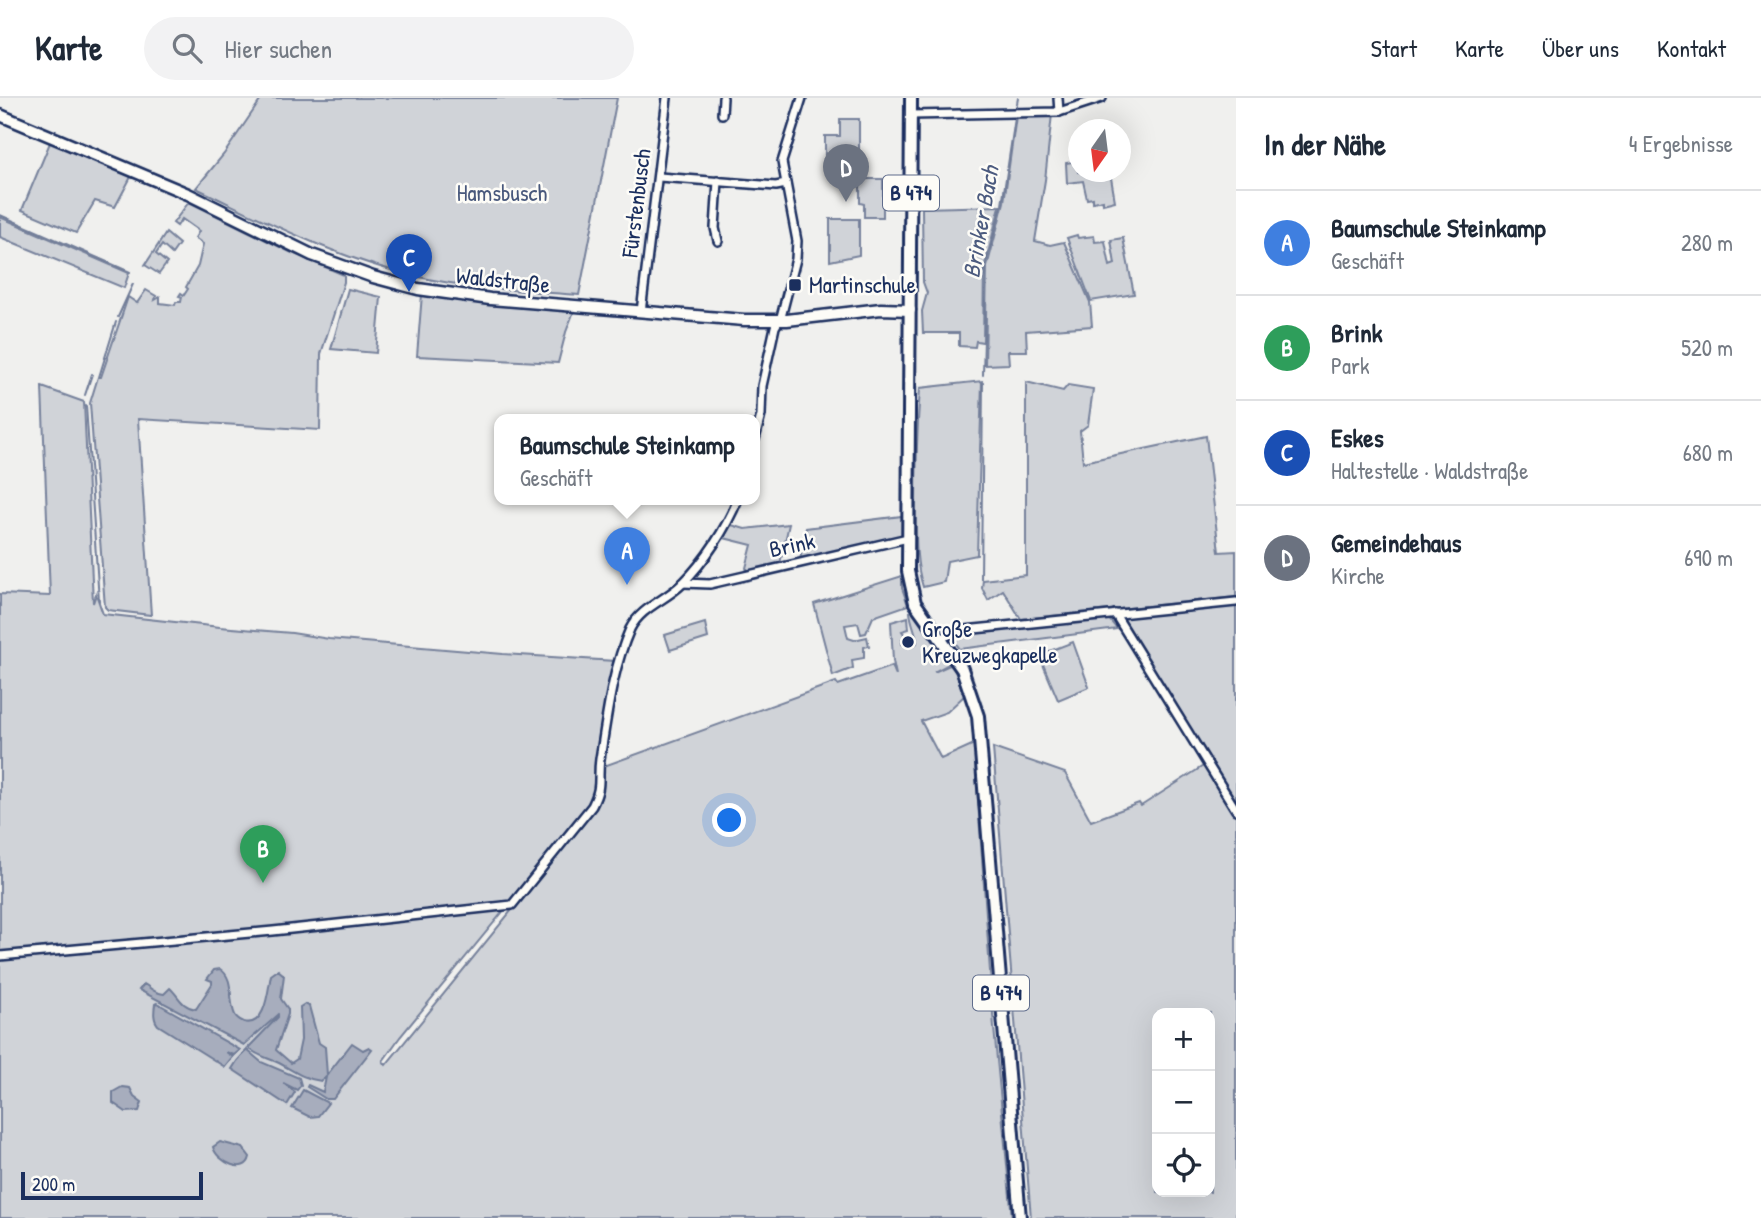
<!DOCTYPE html>
<html lang="de">
<head>
<meta charset="utf-8">
<style>
	body { margin:0; font-family:"Patrick Hand",sans-serif; background:#f2f2f3; color:#1f2937 }
	.controls { position:absolute; right:21px; bottom:21px; display:grid; overflow:hidden; border-radius:14px; box-shadow:0 7px 28px #0002 }
	.controls button { width:63px; height:63px; display:grid; place-items:center; padding:0; border:0; border-bottom:2px solid #e0e1e3; background:#fff; color:#1f2937; font:35px sans-serif }
	.compass { position:absolute; left:1068px; top:21px; width:63px; height:63px; border-radius:50%; background:#fff; box-shadow:0 7px 28px #0002; rotate:194deg }
	.scale { position:absolute; left:21px; bottom:18px; width:182px; box-sizing:border-box; padding-left:7px; border:4px solid #1b2f5e; border-top:0; font-size:19px; line-height:24px; white-space:nowrap; color:#1b2f5e; -webkit-text-stroke:5px #fdfcf7; paint-order:stroke }
	.you { position:absolute; left:730px; top:723px; width:24px; height:24px; margin:-18px; border:5px solid #fff; border-radius:50%; background:#1a73e8; box-shadow:0 0 0 10px #1a73e833 }
	.badge { display:grid; place-items:center; width:46px; height:46px; border-radius:50%; background:#1b2f5e; color:#fff; font-size:23px; font-weight:700 }
	.pin { position:absolute; translate:-50% -58px; filter:drop-shadow(0 2px 4px #0008) }
	.pin::after { content:''; position:absolute; top:37px; width:24px; height:21px; background:inherit; clip-path:polygon(0 0,100% 0,50% 100%) }
	.popup { position:absolute; left:494px; top:316px; width:266px; height:91px; box-sizing:border-box; display:grid; place-content:center; border-radius:14px; background:#fff; filter:drop-shadow(0 2px 5px #0005); font-size:23px; white-space:nowrap; color:#747a83 }
	.popup b { font-size:26px; color:#1f2937 }
	.popup::after { content:''; position:absolute; left:50%; top:100%; margin-left:-14px; border:14px solid transparent; border-top-color:#fff }
	.list { margin:0; padding:0; list-style:none }
	h2 { display:flex; justify-content:space-between; align-items:center; height:91px; margin:0; padding:0 28px; font-size:30px }
	h2 small { font-size:23px; font-weight:400; color:#747a83 }
	.list li { display:grid; grid-template-columns:46px 1fr auto; gap:21px; align-items:center; box-sizing:border-box; height:105px; padding:0 28px; border-top:2px solid #e0e1e3 }
	.list b { display:block; font-size:26px; white-space:nowrap }
	.list p { margin:0; font-size:23px; white-space:nowrap; color:#747a83 }
	.list em { font-size:23px; font-style:normal; color:#747a83 }
	.icon { flex:none; width:38px; height:38px; fill:none; stroke:currentColor; stroke-width:2; stroke-linecap:round; stroke-linejoin:round }
	.map { position:relative; flex:none; width:1236px; height:1120px; overflow:hidden }
	header { display:flex; align-items:center; gap:42px; box-sizing:border-box; height:98px; padding:0 35px; background:#fff; border-bottom:2px solid #e0e1e3 }
	header strong { font-size:33px }
	nav { display:flex; gap:38px; margin-inline-start:auto; font-size:24px }
	.search { width:490px; height:63px; background:#f2f2f3; display:flex; align-items:center; gap:18px; box-sizing:border-box; padding:0 24px; border-radius:38px; color:#747a83; font-size:26px }
	main { display:flex }
	aside { flex:1; background:#fff }
	.map>svg:first-child { display:block }
</style>
</head>
<body>
<header>
<strong>Karte</strong>
<div class="search"><svg class="icon" aria-label="search" viewBox="0 0 24 24"><circle cx="10" cy="10" r="6"/><path d="M15 15l6 6"/></svg>Hier suchen</div>
<nav><a>Start</a><a>Karte</a><a>Über uns</a><a>Kontakt</a></nav>
</header>
<main>
<div class="map">
<svg width="1236" height="1120" viewBox="0 0 1236 1120">
	<rect width="100%" height="100%" fill="#f0f0ee"/>
	<filter id="ink" filterUnits="userSpaceOnUse"><feTurbulence type="fractalNoise" baseFrequency=".0143" numOctaves="2"/><feDisplacementMap in="SourceGraphic" scale="14" xChannelSelector="R" yChannelSelector="G"/><feConvolveMatrix kernelMatrix="1 2 1 2 8 2 1 2 1" color-interpolation-filters="sRGB"/></filter>
	<g filter="url(#ink)">
		<g fill="#d0d3d8" stroke="#76819b" stroke-width="2" fill-rule="evenodd">
			<path d="M262,0H617L579,197C526,193 471,191 419,179C340,162 268,124 196,90L224,56Z"/>
			<polygon points="1052,16 1045,82 1035,143 1050,147 1064,144 1090,204 1092,228 1026,233 1027,253 1008,253 1009,266 985,267 987,169 1004,104 1016,18"/>
			<polygon points="840,21 859,21 859,57 825,57 825,38 840,38"/>
			<polygon points="51,42 132,77 115,109 95,103 76,135 22,112"/>
			<polygon points="1078,63 1078,74 1110,74 1115,103 1103,106 1103,102 1093,104 1093,100 1087,101 1083,83 1067,85 1066,65"/>
			<polygon points="860,81 883,81 883,119 864,119 864,106 860,105"/>
			<polygon points="189,104 290,154 344,177 344,184 321,256 320,332 138,321 151,517 108,512 105,509 90,305 98,279 101,279 128,199 137,205 146,192 156,198 155,202 160,199 160,205 175,207 176,204 181,204 182,199 179,198 181,195 184,197 188,191 186,189 198,168 203,146 195,140 199,133 182,121 177,128 173,125"/>
			<polygon points="1000,108 984,171 983,244 976,243 975,249 959,248 959,235 923,235 922,213 927,195 923,184 922,110"/>
			<polygon points="0,119 129,175 124,190 0,139"/>
			<polygon points="830,121 859,121 859,157 830,163"/>
			<polygon points="166,135 179,146 172,156 162,147 156,156 167,165 159,176 145,167"/>
			<polygon points="1077,137 1078,140 1094,138 1095,144 1105,143 1110,168 1115,166 1111,142 1123,140 1134,196 1091,203 1067,140"/>
			<polygon points="348,191 381,199 376,255 331,251"/>
			<polygon points="422,196 450,201 574,213 566,234 558,265 417,258"/>
			<path d="M982,283L977,457L947,463L944,484L923,489C915,464 916,438 916,412C916,371 917,331 920,290Z"/>
			<polygon points="1026,284 1063,293 1068,287 1093,291 1088,327 1080,333 1083,364 1206,338 1219,454 1236,453 1236,499 1021,521 1003,492 988,502 982,490 983,482 1026,477"/>
			<path d="M42,289L84,304L93,505L96,496L103,516L220,529L292,535L329,541L503,556L615,563L605,606L597,699L400,939L383,963L386,967L589,717L601,697L603,666L607,667L836,584L838,587L892,568L896,577L893,563L891,524L908,519L909,531L902,533L906,539L902,542V546L911,549L917,545C917,535 911,526 910,514H915L926,533L951,565L934,574L952,566L965,597L947,614L921,623L941,661L974,646L994,930L1012,1120H0V496L50,498Z"/>
			<polygon points="902,418 902,439 800,462 806,430"/>
			<polygon points="728,426 745,431 789,426 780,466 749,473 746,470 752,447 720,439"/>
			<polygon points="902,478 902,490 908,507 873,519 866,535 861,536 858,525 845,527 848,540 854,542 867,539 869,548 864,549 864,560 852,562 853,570 833,578 814,506"/>
			<path d="M1236,508V1120H1031L993,650L1065,675L1091,723L1139,705L1141,708L1211,663L1122,519ZM1157,915H1210V1094H1157Z"/>
			<polygon points="1108,520 1117,531 960,551 955,544 961,536"/>
			<polygon points="705,525 708,540 670,552 665,537"/>
			<polygon points="1073,544 1089,589 1058,602 1039,557"/>
		</g>
		<g fill="#a7adbd" stroke="#6f7b97" stroke-width="2">
			<path d="M220,871C235,880 228,903 235,917C237,921 240,922 244,924C266,930 268,891 271,877L278,872L284,877L281,901L288,911V916L276,952L291,965L297,961L301,942L300,909L305,906L309,908L319,945L325,949L327,977L352,945L363,952L369,949L372,951L333,1001H326L307,989L308,987L323,994L326,979L321,983C304,981 294,973 279,965C266,959 260,959 248,950L278,919V917L244,947L139,892L144,886C151,890 153,895 164,896L170,890C179,898 181,909 196,911L212,886V883L207,881L214,872Z"/>
			<path d="M157,905L240,952L234,957L226,954L233,959L225,969L158,927C153,921 154,913 155,906Z"/>
			<polygon points="247,952 261,964 299,980 301,987 297,992 283,985 295,994 287,1007 232,971 237,963"/>
			<polygon points="122,989 130,990 134,998 142,1004 139,1013 126,1014 113,1005 113,994"/>
			<polygon points="303,992 328,1005 318,1018 310,1019 292,1010"/>
			<path d="M220,1044L243,1050L250,1059C246,1078 217,1064 213,1049Z"/>
		</g>
		<g fill="none" stroke-linecap="round" stroke-linejoin="round">
			<g stroke="#6f7b97" stroke-width="2">
				<polyline points="1016,11 1018,0"/>
				<polyline points="0,117 130,174"/>
				<polyline points="118,219 133,186"/>
				<polyline points="983,277 986,166 1002,107 1015,20"/>
				<polyline points="99,279 116,224"/>
				<polyline points="85,297 92,276"/>
				<polyline points="86,308 99,503"/>
				<polyline points="981,481 983,285"/>
			</g>
			<g stroke="#1b2f5e" stroke-width="12">
				<g id="street">
					<polyline points="1058,0 1059,14"/>
					<polyline points="722,16 723,0"/>
					<polyline points="911,17 1059,14 1102,0"/>
					<polyline points="659,79 776,88 786,86"/>
					<polyline points="718,143 715,130 718,83"/>
					<polyline points="641,214 667,0"/>
					<polyline points="755,341 761,317 762,288 775,229 781,219 796,161 797,143 782,64 802,0"/>
					<polyline points="683,485 710,486 908,440"/>
					<polyline points="1115,516 1236,712"/>
					<polyline points="941,541 955,533 1236,504"/>
					<path d="M0,858L273,833L512,807L592,708C603,687 597,681 600,661C607,618 612,572 630,531C641,509 666,502 682,486C705,463 726,431 738,401"/>
				</g>
			</g>
			<g stroke="#1b2f5e" stroke-width="15">
				<polyline id="secondary" points="0,17 188,96 312,157 373,179 418,191 490,201 744,222 787,222 881,211 910,212"/>
			</g>
			<g stroke="#1b2f5e" stroke-width="16">
				<polyline id="primary" points="911,0 908,473 915,505 962,571 978,618 1020,1120"/>
			</g>
			<use href="#street" stroke="#fdfcf7" stroke-width="7"/>
			<use href="#secondary" stroke="#fdfcf7" stroke-width="10"/>
			<use href="#primary" stroke="#fdfcf7" stroke-width="10"/>
		</g>
	</g>
	<g fill="#1b2f5e" stroke="#fdfcf7" stroke-width="2.5">
		<rect x="788" y="180" width="14" height="14" rx="3.5"/>
		<circle cx="908" cy="544" r="7"/>
	</g>
	<g text-anchor="middle" stroke-width="5" stroke-linejoin="round" paint-order="stroke">
		<g fill="#fdfcf7" stroke="#5f6c8c" stroke-width="2">
			<rect x="883" y="77.5" width="56" height="35" rx="5"/>
			<rect x="973" y="877.5" width="56" height="35" rx="5"/>
		</g>
		<g font-size="21" font-weight="bold" fill="#1b2f5e">
			<text x="911" y="102">B 474</text>
			<text x="1001" y="902">B 474</text>
		</g>
		<g font-size="23" fill="#48587c" stroke="#fdfcf7">
			<text x="502" y="103">Hamsbusch</text>
		</g>
		<g font-size="23" fill="#1b2f5e" stroke="#fdfcf7">
			<text transform="translate(636 105) rotate(-83)" y="8">Fürstenbusch</text>
			<text transform="translate(503 182) rotate(6)" y="8">Waldstraße</text>
			<text transform="translate(792 447) rotate(-12)" y="8">Brink</text>
		</g>
		<g font-size="23" fill="#1b2f5e" stroke="#fdfcf7" text-anchor="start">
			<text x="809" y="195">Martinschule</text>
			<text x="922" y="539">Große<tspan x="922" dy="26">Kreuzwegkapelle</tspan></text>
		</g>
		<g font-size="24" font-style="italic" fill="#4c5b7f" stroke="#fdfcf7">
			<text transform="translate(981 124) rotate(-80)" y="8">Brinker Bach</text>
		</g>
	</g>
</svg>
<div class="controls">
<button>+</button>
<button>−</button>
<button><svg class="icon" aria-label="locate" viewBox="0 0 24 24"><circle cx="12" cy="12" r="6"/><path d="M12 2v4M12 18v4M2 12h4M18 12h4"/></svg></button>
</div>
<svg class="compass" viewBox="-18 -18 36 36"><path d="M0-13l5 13h-10z" fill="#e53935"/><path d="M0 13l5-13h-10z" fill="#747a83"/></svg>
<div class="scale">200 m</div>
<div class="you"></div>
<div class="pin badge" style="left:627px;top:487px;background:#3f7fe0">A</div>
<div class="popup"><b>Baumschule Steinkamp</b>Geschäft</div>
<div class="pin badge" style="left:263px;top:785px;background:#2e9e5b">B</div>
<div class="pin badge" style="left:409px;top:194px;background:#1a4fb4">C</div>
<div class="pin badge" style="left:846px;top:104px;background:#6b7280">D</div>
</div>
<aside>
<h2>In der Nähe<small>4 Ergebnisse</small></h2>
<ul class="list">
<li><span class="badge" style="background:#3f7fe0">A</span><div><b>Baumschule Steinkamp</b><p>Geschäft</p></div><em>280 m</em></li>
<li><span class="badge" style="background:#2e9e5b">B</span><div><b>Brink</b><p>Park</p></div><em>520 m</em></li>
<li><span class="badge" style="background:#1a4fb4">C</span><div><b>Eskes</b><p>Haltestelle · Waldstraße</p></div><em>680 m</em></li>
<li><span class="badge" style="background:#6b7280">D</span><div><b>Gemeindehaus</b><p>Kirche</p></div><em>690 m</em></li>
</ul>
</aside>
</main>
</body>
</html>
